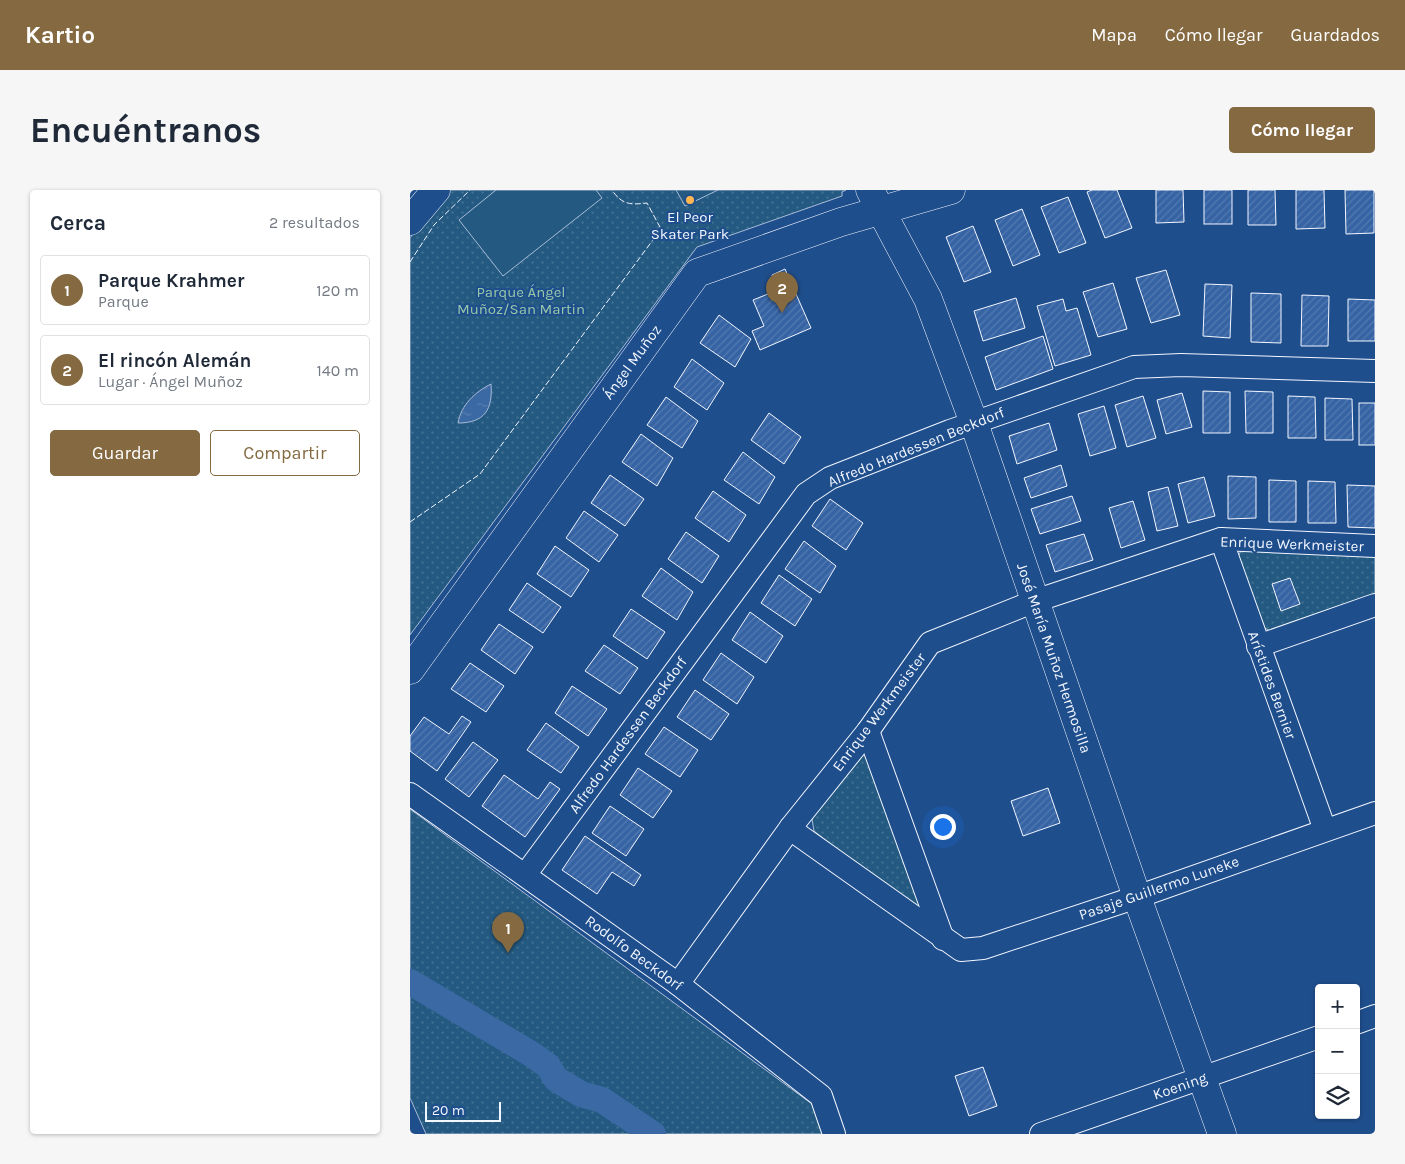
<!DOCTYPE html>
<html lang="es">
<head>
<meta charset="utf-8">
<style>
	body { margin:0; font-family:Karla,sans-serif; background:#f6f6f7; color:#1f2937 }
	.controls { position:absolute; right:15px; bottom:15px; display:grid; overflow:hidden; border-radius:5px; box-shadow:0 1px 4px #0004 }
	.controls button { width:45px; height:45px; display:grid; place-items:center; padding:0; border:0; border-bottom:1px solid #e0e1e3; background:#fff; color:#1f2937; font:25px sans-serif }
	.scale { position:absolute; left:15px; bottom:12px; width:76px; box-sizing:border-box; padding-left:5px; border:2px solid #f2f6ff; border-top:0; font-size:14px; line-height:18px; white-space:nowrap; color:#f2f6ff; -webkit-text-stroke:4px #1f4e8c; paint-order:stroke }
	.you { position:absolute; left:532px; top:636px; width:18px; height:18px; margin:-12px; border:4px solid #fff; border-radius:50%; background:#1a73e8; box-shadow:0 0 0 8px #1a73e833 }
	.badge { display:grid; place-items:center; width:32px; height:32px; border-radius:50%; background:#846941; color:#fff; font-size:16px; font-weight:700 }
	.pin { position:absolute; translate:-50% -41px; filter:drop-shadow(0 1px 2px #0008) }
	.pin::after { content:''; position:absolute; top:26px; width:18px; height:15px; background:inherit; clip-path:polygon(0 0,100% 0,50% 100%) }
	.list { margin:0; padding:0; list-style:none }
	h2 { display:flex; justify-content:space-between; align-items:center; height:65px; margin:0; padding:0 20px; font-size:21px }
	h2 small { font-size:16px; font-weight:400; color:#747a83 }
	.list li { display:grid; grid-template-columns:32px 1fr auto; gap:15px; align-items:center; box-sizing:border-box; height:70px; margin:0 10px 10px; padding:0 10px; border:1px solid #e0e1e3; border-radius:5px }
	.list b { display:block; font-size:19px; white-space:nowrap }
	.list p { margin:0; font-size:16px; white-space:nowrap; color:#747a83 }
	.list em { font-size:16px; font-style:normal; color:#747a83 }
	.actions { display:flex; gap:10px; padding:15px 20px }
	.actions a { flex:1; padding:11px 0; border:1px solid #846941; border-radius:5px; text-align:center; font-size:18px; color:#846941 }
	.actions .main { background:#846941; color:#fff }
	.icon { flex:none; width:28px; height:28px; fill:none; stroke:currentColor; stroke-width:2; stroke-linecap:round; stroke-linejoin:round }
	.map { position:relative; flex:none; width:965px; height:944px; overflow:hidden; border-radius:5px }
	header { display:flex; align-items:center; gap:30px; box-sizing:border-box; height:70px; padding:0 25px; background:#846941; color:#fff }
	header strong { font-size:24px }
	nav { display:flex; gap:28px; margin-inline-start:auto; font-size:18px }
	.intro { display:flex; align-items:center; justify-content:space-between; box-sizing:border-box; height:120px; padding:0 30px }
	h1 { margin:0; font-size:35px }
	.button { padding:12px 22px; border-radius:5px; background:#846941; color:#fff; font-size:18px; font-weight:700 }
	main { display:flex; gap:30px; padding:0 30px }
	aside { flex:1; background:#fff; border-radius:5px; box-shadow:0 1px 4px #0004 }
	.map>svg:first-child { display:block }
</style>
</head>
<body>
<header>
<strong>Kartio</strong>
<nav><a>Mapa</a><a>Cómo llegar</a><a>Guardados</a></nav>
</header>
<div class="intro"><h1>Encuéntranos</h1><a class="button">Cómo llegar</a></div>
<main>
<aside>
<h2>Cerca<small>2 resultados</small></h2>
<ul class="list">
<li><span class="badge">1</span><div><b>Parque Krahmer</b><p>Parque</p></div><em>120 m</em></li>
<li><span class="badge">2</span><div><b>El rincón Alemán</b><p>Lugar · Ángel Muñoz</p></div><em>140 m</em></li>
</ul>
<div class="actions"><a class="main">Guardar</a><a>Compartir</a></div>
</aside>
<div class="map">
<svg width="965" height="944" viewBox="0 0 965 944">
	<defs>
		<pattern id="park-dots" width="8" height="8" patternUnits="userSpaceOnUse" patternTransform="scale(1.25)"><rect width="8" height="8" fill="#245a82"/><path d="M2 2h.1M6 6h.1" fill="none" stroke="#447295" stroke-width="1.8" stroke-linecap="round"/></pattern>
		<pattern id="water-ripples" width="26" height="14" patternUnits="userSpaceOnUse" patternTransform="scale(1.25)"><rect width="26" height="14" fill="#3b69a3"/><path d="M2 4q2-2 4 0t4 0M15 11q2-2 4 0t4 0" fill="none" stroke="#587fb1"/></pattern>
		<pattern id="building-hatch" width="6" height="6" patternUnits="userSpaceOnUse" patternTransform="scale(1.25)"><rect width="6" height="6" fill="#3563a3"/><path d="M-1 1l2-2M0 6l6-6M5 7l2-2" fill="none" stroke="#537ab1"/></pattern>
	</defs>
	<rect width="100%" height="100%" fill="#1f4e8c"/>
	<g fill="url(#park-dots)" stroke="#a8bbd7">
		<polygon points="39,0 436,0 432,2 432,6 287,57 0,445 0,48 24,14"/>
		<polygon points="832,359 965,365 965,408 863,442 850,436 825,372"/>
		<polygon points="448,560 456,562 512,715 507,721 404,641 401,623"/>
		<polygon points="0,619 402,914 412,944 16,944 0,908"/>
	</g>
	<g fill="#245a82" stroke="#a8bbd7">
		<polygon points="86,0 186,0 192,8 93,86 49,30"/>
		<polygon points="266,0 308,0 275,16"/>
	</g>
	<path fill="url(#water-ripples)" stroke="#a8bbd7" d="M81,194C83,219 75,233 48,233C51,215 65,202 81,194Z"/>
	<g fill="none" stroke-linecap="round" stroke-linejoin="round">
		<polyline stroke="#3b69a3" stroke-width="26" points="0,792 123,865 138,876 146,889 171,904 192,910 243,944"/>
	</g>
	<g fill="url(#building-hatch)" stroke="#f2f6ff">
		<polygon points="682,0 707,0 722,38 695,48 677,2"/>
		<polygon points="746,0 773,0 774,32 746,33"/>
		<rect x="794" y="0" width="28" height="34"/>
		<polygon points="838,0 865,0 866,35 838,35"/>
		<polygon points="886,0 914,0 915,38 886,39"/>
		<polygon points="935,0 964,0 964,43 936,44"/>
		<polygon points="658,7 676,53 649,63 631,17"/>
		<polygon points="612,19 630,65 603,76 585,30"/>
		<polygon points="563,36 581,82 554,92 536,47"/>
		<polygon points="375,79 401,138 350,160 342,141 354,136 343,110 368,100 362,85"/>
		<polygon points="756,80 770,125 741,133 726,88"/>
		<polygon points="703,93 717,139 688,147 673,102"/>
		<polygon points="795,94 822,95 820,148 793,146"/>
		<polygon points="841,103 871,104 871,153 841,152"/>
		<polygon points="892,105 919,106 918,156 891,156"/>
		<polygon points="606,108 615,138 573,151 564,121"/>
		<polygon points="653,109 656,121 667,118 681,165 645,176 627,116"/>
		<polygon points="938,109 965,110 965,151 938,151"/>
		<polygon points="309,125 341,149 325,177 290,153"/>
		<polygon points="633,146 643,179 586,200 575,167"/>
		<polygon points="282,169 314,193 297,220 264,197"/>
		<polygon points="793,201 820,202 820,243 793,243"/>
		<polygon points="835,201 863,202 863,243 836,243"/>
		<polygon points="772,203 782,237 756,244 747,210"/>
		<polygon points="733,206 746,248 717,257 705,215"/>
		<polygon points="878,206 905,207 906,248 878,248"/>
		<polygon points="256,207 288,231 272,258 237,235"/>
		<polygon points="915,208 942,209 943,250 915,250"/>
		<rect x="949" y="213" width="16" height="42"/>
		<polygon points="694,216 706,258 680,266 668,224"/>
		<polygon points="359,223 391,247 374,274 341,250"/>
		<polygon points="639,233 647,260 607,274 599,246"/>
		<polygon points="231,244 263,268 247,296 212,272"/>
		<polygon points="333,262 365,287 349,314 314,290"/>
		<polygon points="651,275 657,296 621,308 614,288"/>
		<polygon points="200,285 234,309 215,336 181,313"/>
		<polygon points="818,286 846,287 846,328 818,329"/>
		<polygon points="794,287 805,326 778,333 768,294"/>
		<polygon points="859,290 886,291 886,332 859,332"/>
		<polygon points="898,291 925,292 926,333 898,333"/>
		<polygon points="937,295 965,296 965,338 938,337"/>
		<polygon points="758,297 768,336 747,341 738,302"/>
		<polygon points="303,301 336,325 319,352 285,328"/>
		<polygon points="662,306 671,331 630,344 621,319"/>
		<polygon points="420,309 453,333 436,360 402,336"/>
		<polygon points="723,311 735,350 711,358 699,318"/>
		<polygon points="174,321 208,345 189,372 156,348"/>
		<polygon points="276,342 309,366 292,393 258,369"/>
		<polygon points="674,344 683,370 645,382 636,355"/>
		<polygon points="394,351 426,376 410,403 375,379"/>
		<polygon points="145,356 179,380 161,407 127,384"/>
		<polygon points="251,378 283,402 267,430 232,406"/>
		<polygon points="369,385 402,409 385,436 351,413"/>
		<polygon points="880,388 890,414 871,421 862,394"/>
		<polygon points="117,393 151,417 133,443 99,420"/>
		<polygon points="221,419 255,442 237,469 203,446"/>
		<polygon points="340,422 373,446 356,473 322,450"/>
		<polygon points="89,434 123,457 105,484 71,460"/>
		<polygon points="194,455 228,478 210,504 175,481"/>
		<polygon points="311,463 344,487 327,514 293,490"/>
		<polygon points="60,473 94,496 76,522 41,499"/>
		<polygon points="162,496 197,519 178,546 145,523"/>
		<polygon points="285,500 319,524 301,550 267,527"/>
		<polygon points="52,526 61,532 27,581 0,561 0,546 14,527 39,544"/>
		<polygon points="136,533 169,557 151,583 117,560"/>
		<polygon points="254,537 288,560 270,587 235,564"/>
		<polygon points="63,552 88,570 59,607 35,589"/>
		<polygon points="228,578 262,601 243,628 210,605"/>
		<polygon points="94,585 128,609 140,592 150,599 115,647 72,616"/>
		<polygon points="638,598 650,633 613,646 601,611"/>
		<polygon points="200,616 234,639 216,666 182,643"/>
		<polygon points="175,646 231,685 224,696 202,682 187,704 152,680"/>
		<polygon points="573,877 587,916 559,926 545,886"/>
	</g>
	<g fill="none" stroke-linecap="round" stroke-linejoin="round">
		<g stroke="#f2f6ff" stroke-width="24">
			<g id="minor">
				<polyline points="811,349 915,640"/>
				<polyline points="848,456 965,415"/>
				<polyline points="458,541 533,749"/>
				<polyline points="0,604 268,794 411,906 424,944"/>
				<polyline points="381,637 390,646 551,760 573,758 727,707 965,623"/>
				<polyline points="115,685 396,304 420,288 540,241 724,177 771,175 965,181"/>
				<polyline points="268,794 381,637 458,541 520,453 625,411 811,349 965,356"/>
				<polyline points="946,833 965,826"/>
				<polyline points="631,944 909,847"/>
			</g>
		</g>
		<g stroke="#f2f6ff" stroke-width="29">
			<g id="tertiary">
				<polyline points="460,0 518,109 564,233 727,707 812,944"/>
				<polyline points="0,31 26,0"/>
				<polyline points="0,480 287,83 431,32 541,0"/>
			</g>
		</g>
		<use href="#minor" stroke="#1f4e8c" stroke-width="22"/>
		<use href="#tertiary" stroke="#1f4e8c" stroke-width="28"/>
		<g stroke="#f2f6ff" stroke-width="1" stroke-dasharray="6 2.5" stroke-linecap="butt">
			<polyline points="0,72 24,35 60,0"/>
			<path d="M0,332L70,284L251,39L237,13C221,15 212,15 202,0"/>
		</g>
	</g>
	<circle fill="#ffb74d" stroke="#1f4e8c" stroke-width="2" cx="280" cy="10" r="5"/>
	<g text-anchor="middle" stroke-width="4" stroke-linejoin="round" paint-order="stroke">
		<g font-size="15" fill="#f2f6ff" stroke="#1f4e8c">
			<text x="280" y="32">El Peor<tspan x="280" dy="17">Skater Park</tspan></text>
		</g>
		<g font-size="15" fill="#97c8a6" stroke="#1f4e8c">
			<text x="111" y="107">Parque Ángel<tspan x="111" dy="17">Muñoz/San Martin</tspan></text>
		</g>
		<g font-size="15" fill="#f2f6ff" stroke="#1f4e8c">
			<text transform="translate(222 172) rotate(-54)" y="5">Ángel Muñoz</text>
			<text transform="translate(506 257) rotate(-22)" y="5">Alfredo Hardessen Beckdorf</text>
			<text transform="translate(882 354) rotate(2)" y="5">Enrique Werkmeister</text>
			<text transform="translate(644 468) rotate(71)" y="5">José María Muñoz Hermosilla</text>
			<text transform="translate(862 495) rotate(70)" y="5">Arístides Bernier</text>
			<text transform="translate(469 522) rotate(-53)" y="5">Enrique Werkmeister</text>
			<text transform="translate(218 545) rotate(-54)" y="5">Alfredo Hardessen Beckdorf</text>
			<text transform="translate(749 698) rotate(-19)" y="5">Pasaje Guillermo Luneke</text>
			<text transform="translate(224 763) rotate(36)" y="5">Rodolfo Beckdorf</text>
			<text transform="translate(770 896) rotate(-19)" y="5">Koening</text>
		</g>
	</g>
</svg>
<div class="controls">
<button>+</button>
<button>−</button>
<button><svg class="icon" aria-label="layers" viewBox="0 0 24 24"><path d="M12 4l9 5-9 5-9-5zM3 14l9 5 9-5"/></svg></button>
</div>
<div class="scale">20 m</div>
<div class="you"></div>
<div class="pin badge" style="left:98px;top:763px">1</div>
<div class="pin badge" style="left:372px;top:123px">2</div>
</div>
</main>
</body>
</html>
